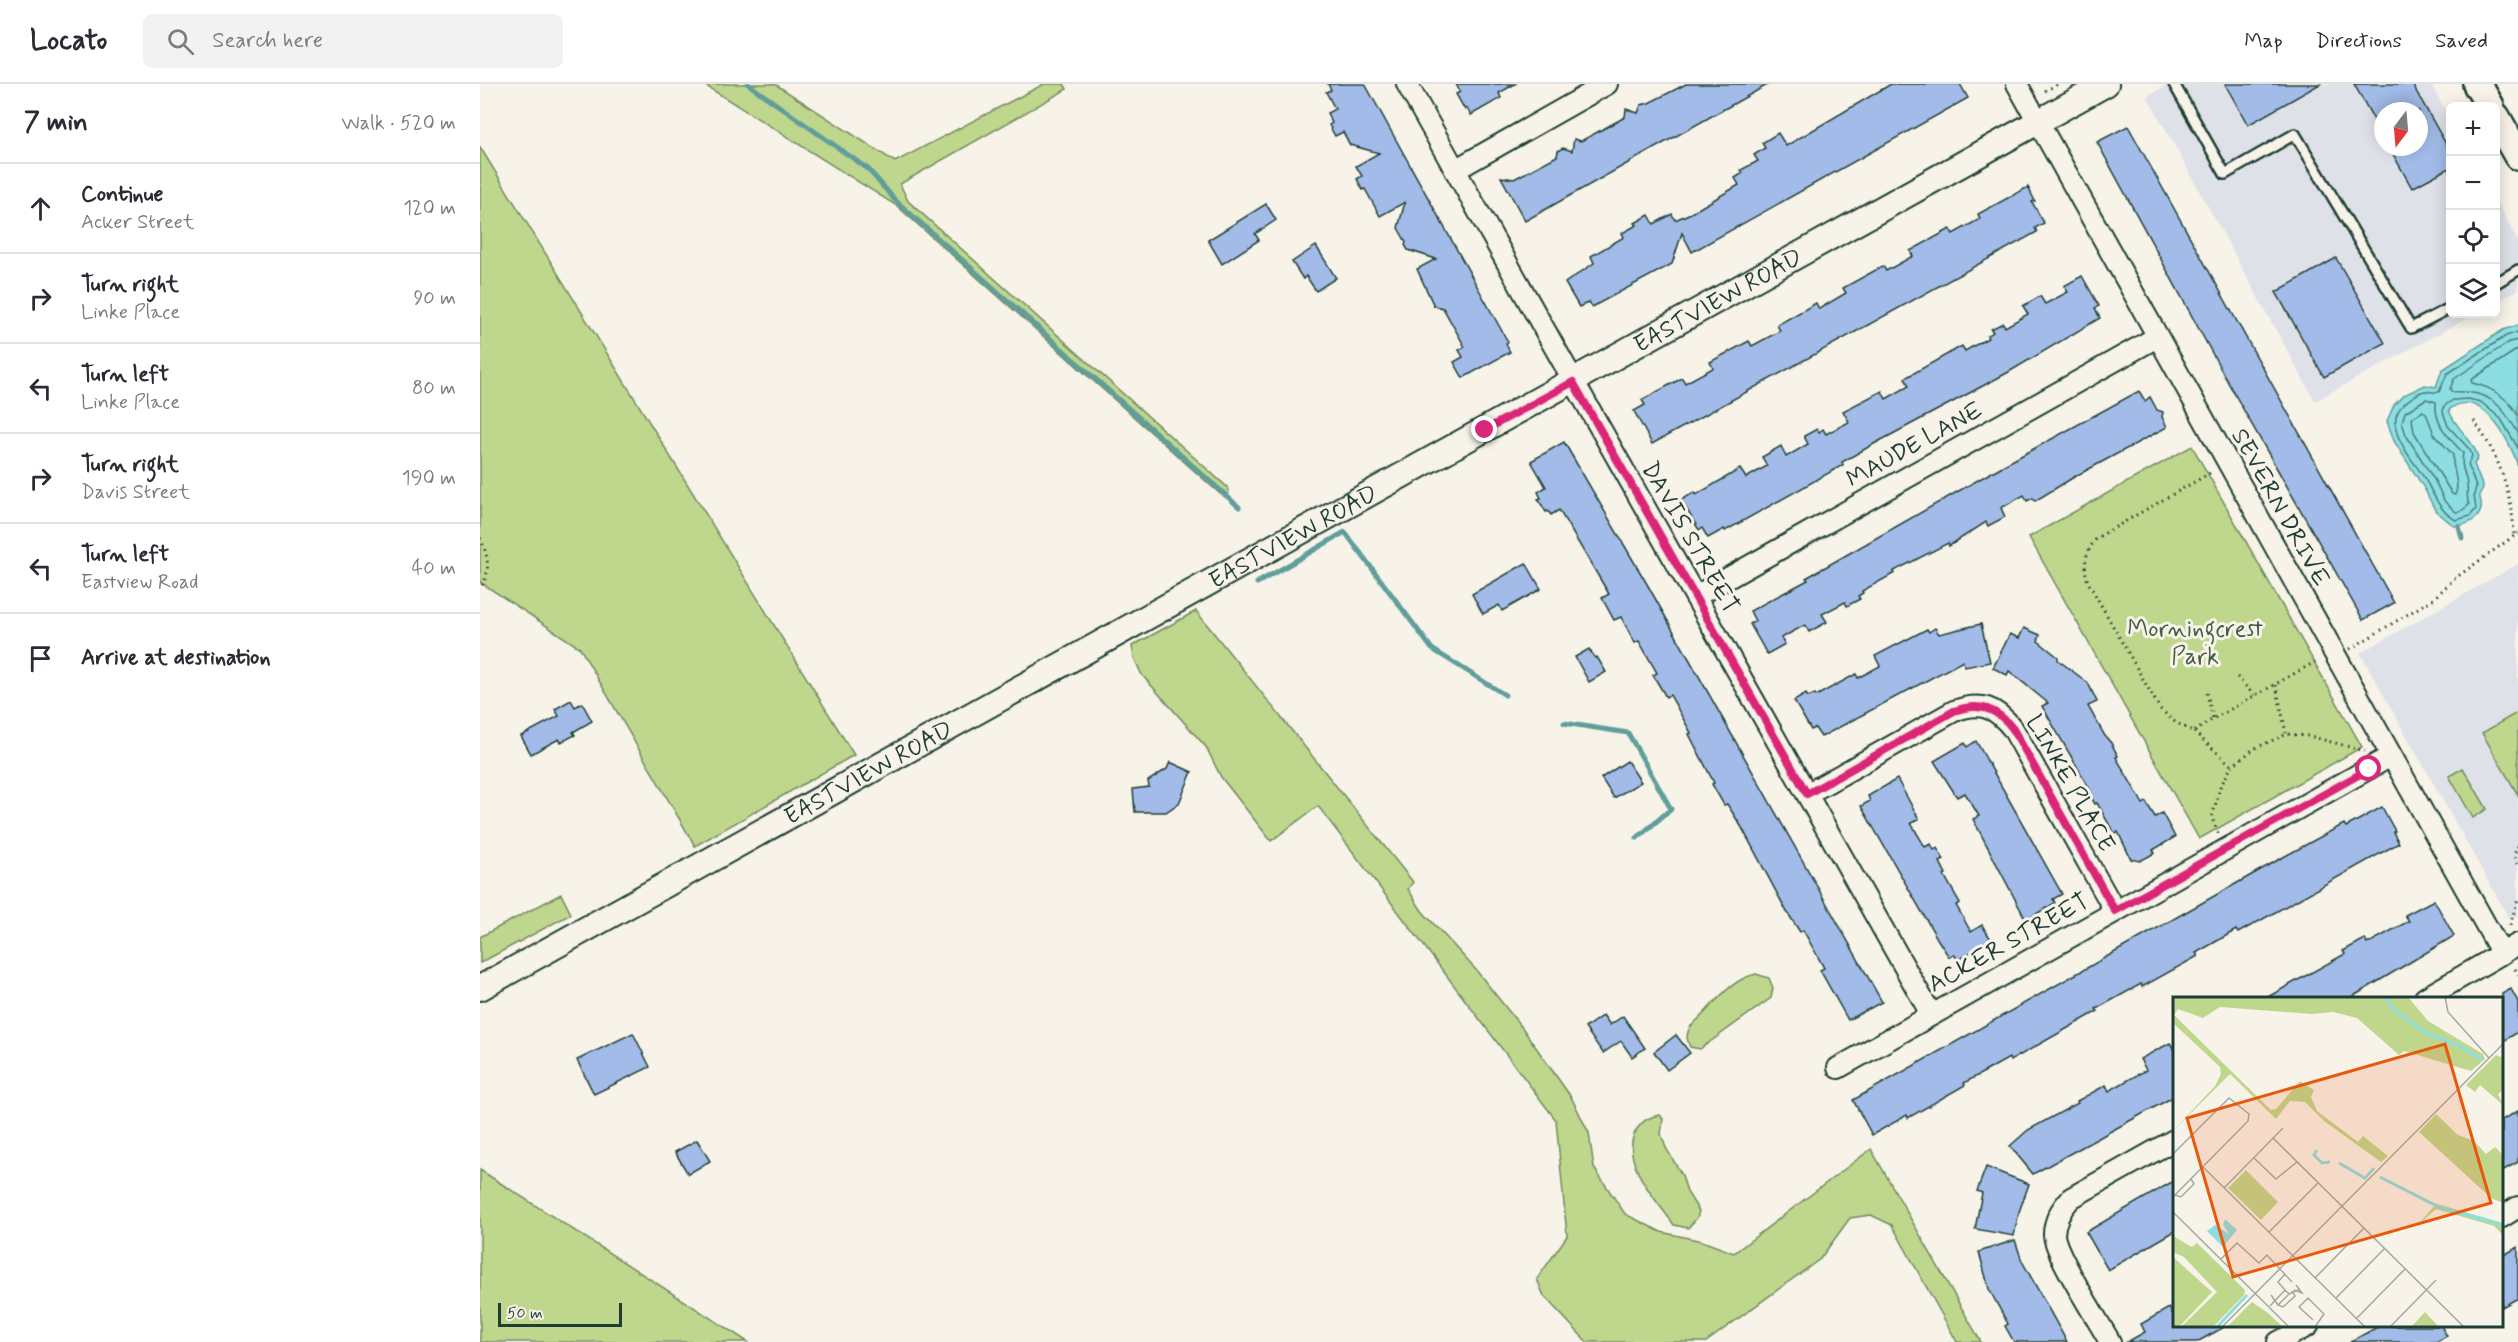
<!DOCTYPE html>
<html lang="en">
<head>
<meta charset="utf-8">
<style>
	body { margin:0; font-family:Mynerve,sans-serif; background:#f2f2f3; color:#2b2b33 }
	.controls { position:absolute; right:18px; top:18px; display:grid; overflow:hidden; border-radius:9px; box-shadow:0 3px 15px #0003 }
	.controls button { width:54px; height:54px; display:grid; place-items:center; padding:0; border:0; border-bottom:2px solid #e1e1e2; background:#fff; color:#2b2b33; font:30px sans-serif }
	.compass { position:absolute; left:1894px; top:18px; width:54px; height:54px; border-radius:50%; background:#fff; box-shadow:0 3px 15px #0003; rotate:196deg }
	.scale { position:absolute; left:18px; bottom:15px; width:124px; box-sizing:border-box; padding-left:6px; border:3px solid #1f3d34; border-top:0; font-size:16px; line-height:21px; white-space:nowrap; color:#1f3d34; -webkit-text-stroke:4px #f7f3e8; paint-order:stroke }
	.stop { position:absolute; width:18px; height:18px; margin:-14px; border:4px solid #db2777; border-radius:50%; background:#fff }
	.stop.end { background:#db2777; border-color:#fff; box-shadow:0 2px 6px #0008 }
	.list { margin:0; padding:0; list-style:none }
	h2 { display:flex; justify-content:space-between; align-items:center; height:78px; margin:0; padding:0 24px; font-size:26px }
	h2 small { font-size:20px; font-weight:400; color:#7c7c81 }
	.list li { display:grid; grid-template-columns:39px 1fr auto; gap:18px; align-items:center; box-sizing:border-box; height:90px; padding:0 24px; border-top:2px solid #e1e1e2 }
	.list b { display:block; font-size:22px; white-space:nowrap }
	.list p { margin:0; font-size:20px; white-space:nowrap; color:#7c7c81 }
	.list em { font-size:20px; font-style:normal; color:#7c7c81 }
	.icon { flex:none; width:33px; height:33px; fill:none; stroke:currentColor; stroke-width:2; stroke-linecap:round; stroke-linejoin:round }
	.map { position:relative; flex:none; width:2038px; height:1258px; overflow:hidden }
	header { display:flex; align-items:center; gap:36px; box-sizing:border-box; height:84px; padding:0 30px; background:#fff; border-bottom:2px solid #e1e1e2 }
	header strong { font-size:28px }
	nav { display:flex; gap:33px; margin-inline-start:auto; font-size:21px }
	.search { width:420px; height:54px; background:#f2f2f3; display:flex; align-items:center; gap:15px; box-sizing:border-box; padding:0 21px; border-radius:9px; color:#7c7c81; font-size:22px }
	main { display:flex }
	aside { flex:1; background:#fff }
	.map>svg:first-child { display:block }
</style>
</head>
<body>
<header>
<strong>Locato</strong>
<div class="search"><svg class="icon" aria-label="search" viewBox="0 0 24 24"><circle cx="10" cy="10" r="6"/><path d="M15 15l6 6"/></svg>Search here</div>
<nav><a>Map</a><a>Directions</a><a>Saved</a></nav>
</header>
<main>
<aside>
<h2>7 min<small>Walk · 520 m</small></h2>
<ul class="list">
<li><svg class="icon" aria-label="ahead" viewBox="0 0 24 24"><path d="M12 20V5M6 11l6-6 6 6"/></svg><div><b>Continue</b><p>Acker Street</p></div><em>120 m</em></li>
<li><svg class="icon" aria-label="right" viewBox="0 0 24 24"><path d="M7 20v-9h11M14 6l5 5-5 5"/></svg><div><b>Turn right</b><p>Linke Place</p></div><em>90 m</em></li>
<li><svg class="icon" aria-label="left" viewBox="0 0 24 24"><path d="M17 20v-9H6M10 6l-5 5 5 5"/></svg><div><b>Turn left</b><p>Linke Place</p></div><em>80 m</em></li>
<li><svg class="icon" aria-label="right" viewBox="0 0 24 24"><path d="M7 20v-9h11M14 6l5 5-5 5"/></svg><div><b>Turn right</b><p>Davis Street</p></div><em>190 m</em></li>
<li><svg class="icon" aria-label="left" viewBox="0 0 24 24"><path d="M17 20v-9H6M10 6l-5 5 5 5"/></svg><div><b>Turn left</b><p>Eastview Road</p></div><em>40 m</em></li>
<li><svg class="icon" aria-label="arrive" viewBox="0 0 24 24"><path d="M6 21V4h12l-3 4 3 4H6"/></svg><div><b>Arrive at destination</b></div></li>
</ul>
</aside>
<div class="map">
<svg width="2038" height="1258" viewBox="0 0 2038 1258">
	<rect width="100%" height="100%" fill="#f7f3e8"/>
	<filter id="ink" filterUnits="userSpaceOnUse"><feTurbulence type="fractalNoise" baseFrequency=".0167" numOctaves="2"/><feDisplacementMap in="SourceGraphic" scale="12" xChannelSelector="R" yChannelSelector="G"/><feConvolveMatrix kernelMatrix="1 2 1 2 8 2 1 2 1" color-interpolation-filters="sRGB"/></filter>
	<g filter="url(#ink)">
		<g fill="#dee2e8" fill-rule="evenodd">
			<path d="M1689,0H1951L1970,35V230H1995L1835,317L1667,12ZM1903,27H1939V63H1903Z"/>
			<polygon points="2016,116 2038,157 2038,206 2016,218"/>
			<polygon points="2038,480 2038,831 2030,836 1880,569"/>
		</g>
		<g fill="#bfd68d" stroke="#6f8a60" stroke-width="1.5">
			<polygon points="223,0 295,0 415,78 564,0 584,0 587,5 420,100 428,117 747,403 749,409 745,413 739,409 417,122"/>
			<polygon points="0,63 374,671 215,762 100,564 0,498"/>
			<polygon points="1712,362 1882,663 1719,755 1549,453"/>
			<polygon points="716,527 933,798 928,805 942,827 996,886 1043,945 1091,1013 1109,1049 1114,1084 1145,1130 1181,1148 1222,1157 1254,1169 1391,1065 1501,1258 1477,1258 1412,1141 1391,1131 1370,1134 1340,1175 1226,1258 1107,1258 1064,1212 1057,1195 1087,1152 1076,1036 838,722 791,757 741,693 726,663 662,591 654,574 652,562"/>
			<polygon points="2038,628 2038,711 2002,649"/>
			<polygon points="1983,684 2007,725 1993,734 1969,692"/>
			<polygon points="81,810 91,830 0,879 0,853"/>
			<path d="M1276,890L1289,894L1293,904L1291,914L1220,965L1210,963C1206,956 1206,950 1210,943C1231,925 1248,896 1276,890Z"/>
			<path d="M1180,1031L1183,1035L1181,1050L1186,1064L1202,1091L1207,1108L1219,1127L1217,1134L1208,1144L1194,1141C1177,1116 1137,1076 1157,1045C1163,1036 1170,1032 1180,1031Z"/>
			<polygon points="0,1086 268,1258 0,1258"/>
		</g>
		<path fill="#8cdee2" stroke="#609e9c" stroke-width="1.5" d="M2038,241V383C2032,359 2000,300 1969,326C1975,345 1993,354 1998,374L1994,380L2003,404L1999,411C2007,430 1993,441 1974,442L1955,426L1944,404L1914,357L1907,337L1914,321L1924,311L1945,301L1956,303L1962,286L2023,246Z"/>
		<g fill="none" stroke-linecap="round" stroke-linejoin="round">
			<g stroke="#4b7d7a" stroke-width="1.5">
				<path d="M2038,248L2026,252L1967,290L1959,308C1954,309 1950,307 1945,307C1939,308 1929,315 1925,319C1900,340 1930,372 1943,392C1953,407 1958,427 1976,436L1990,432L1996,425L1994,411L1996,403L1988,380L1992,372L1990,366L1968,342L1963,328L1964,322L1973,316L1988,315L2001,318L2021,335L2038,364"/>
				<path d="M2038,256L2029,258L1974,295L1970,305L1972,308C2008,306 2021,319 2038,349"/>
				<path d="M2038,265L1991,296L1992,299C2011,303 2028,314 2038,331"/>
				<path d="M1946,315L1956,318C1954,341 1969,353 1983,369C1980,382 1985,388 1987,400C1988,407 1986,413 1989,421L1980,428H1976L1965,418L1955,397L1926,351L1922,338L1925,328Z"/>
				<path d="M1943,327L1946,329L1954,350L1973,371C1971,385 1981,399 1975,411L1972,410L1934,348L1932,334Z"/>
			</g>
			<g stroke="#609e9c" stroke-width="5">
				<polyline points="268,0 388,85 415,116 759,423"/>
				<polyline points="1979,442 1982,454"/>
				<polyline points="777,499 865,448 952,565 1025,611"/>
				<polyline points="1084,639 1148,649 1191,725 1157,754"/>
			</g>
		</g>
		<g fill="#a2bbe8" stroke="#1f3d34" stroke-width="1.5">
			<polygon points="848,0 885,0 1028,258 1026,260 1030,268 983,294 974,278 983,273 979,266 985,263 963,224 954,222 937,185 956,175 928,166 925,161 926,158 918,144 925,118 900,132 885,105 883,106 877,95 882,92 876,82 899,69 870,61 863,48 855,52 849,41 852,39 847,29 855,25 846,8 851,6"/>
			<polygon points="976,0 1035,0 1019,9 1021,14 991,31 987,24 985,26 976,10 980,8"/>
			<polygon points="1206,0 1289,0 1045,137 1021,93 1034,95 1077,72 1078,67 1083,64 1092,67 1094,55 1101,57 1136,38 1145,33 1146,25 1158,29 1161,21 1169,19"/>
			<polygon points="1411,0 1480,0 1488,14 1212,168 1202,149 1192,180 1112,223 1109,218 1099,223 1085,199 1114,179 1111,172 1144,153 1142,149 1157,141 1155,139 1169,131 1174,140 1192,130 1195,136 1211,129 1259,101 1255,94 1263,89 1261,86 1278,77 1274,71 1285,64 1282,59 1298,49 1306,62"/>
			<polygon points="1745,0 1840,0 1768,41"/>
			<polygon points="1874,0 1932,0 1971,69 1971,83 1932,104 1909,63 1939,63 1939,27 1903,27 1903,52"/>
			<polygon points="1648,42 1914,519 1883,536 1750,302 1617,58"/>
			<polygon points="1548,103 1555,117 1552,118 1564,139 1555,144 1557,148 1172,360 1154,327 1165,321 1162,316 1202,294 1205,299 1233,284 1230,278 1269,257 1272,262 1300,247 1297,241 1336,219 1339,225 1366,209 1363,204 1403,182 1406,187 1433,172 1430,167 1470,145 1473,150 1500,135 1498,130"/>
			<polygon points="786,120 796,136 775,150 779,156 742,180 728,156"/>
			<polygon points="836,162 856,194 836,207 826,192 823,195 812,178"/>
			<polygon points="1856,174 1905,259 1844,293 1796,208"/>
			<polygon points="1602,192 1619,222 1615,224 1620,234 1527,289 1392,361 1362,378 1363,381 1245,447 1244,445 1228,454 1222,444 1219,446 1201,416 1215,408 1216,411 1260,385 1266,394 1287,382 1282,373 1301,362 1306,373 1328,360 1324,352 1337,345 1339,348 1343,345 1346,350 1369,338 1363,327 1402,307 1406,315 1429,302 1425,294 1482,262 1485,267 1508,254 1507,252 1513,248 1511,245 1523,239 1525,243 1548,230 1543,222 1560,212 1565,220 1588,208 1584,202"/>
			<polygon points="1659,307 1665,317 1670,313 1677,326 1683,328 1682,333 1687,343 1594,393 1555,417 1553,414 1547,417 1544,411 1521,424 1525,433 1508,442 1506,438 1469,462 1468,459 1414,487 1415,489 1382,507 1383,509 1378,512 1380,515 1367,522 1365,518 1342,530 1347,538 1329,548 1325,541 1301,554 1305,560 1287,570 1270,540 1275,537 1270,527 1328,496 1326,494 1526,380"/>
			<polygon points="1084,358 1167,500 1402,918 1368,936 1340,886 1344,884 1323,846 1320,848 1307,828 1261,742 1247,720 1244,721 1232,700 1234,699 1209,650 1211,649 1190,611 1186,613 1173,591 1177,589 1159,557 1155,559 1141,533 1134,536 1122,514 1129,510 1079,426 1071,431 1068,427 1066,428 1058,415 1061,414 1058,408 1066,403 1051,377"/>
			<polygon points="1046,479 1061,505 1022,527 1019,521 1003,530 992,510"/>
			<polygon points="1501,540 1510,578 1485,583 1483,577 1341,653 1335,644 1331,646 1314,617 1326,610 1328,613 1335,610 1336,612 1376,590 1378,594 1400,582 1395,572 1447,545 1449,548 1455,544 1459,550"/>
			<polygon points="1544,544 1560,551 1558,557 1578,573 1578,576 1608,599 1617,618 1608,622 1625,652 1631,659 1638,672 1636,673 1663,720 1666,718 1675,733 1682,729 1695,753 1673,766 1675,769 1660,777 1651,775 1638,748 1636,750 1631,744 1617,719 1615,720 1608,708 1611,707 1562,622 1568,619 1529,587 1527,591 1513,584 1530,550 1539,554"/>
			<polygon points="1109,565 1115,574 1117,573 1126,588 1109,598 1095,573"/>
			<polygon points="91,616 95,623 102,619 112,637 93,648 95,651 81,658 79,655 51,670 41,652 79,632 75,625"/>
			<polygon points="1496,657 1582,810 1573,815 1575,819 1546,836 1493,735 1499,732 1485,709 1477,713 1454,677 1485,659 1487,663"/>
			<polygon points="1147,677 1161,698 1134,714 1121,694"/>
			<polygon points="690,678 712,688 699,719 686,728 655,728 653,705 669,703 668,697 687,685"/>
			<polygon points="1417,695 1439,735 1431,739 1445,763 1451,760 1454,766 1457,764 1464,776 1460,778 1466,790 1464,791 1480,819 1476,821 1491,848 1502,841 1512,857 1478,876 1474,870 1469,873 1458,856 1381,722 1390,717 1388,712"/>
			<polygon points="1902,723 1915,747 1913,748 1919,759 1758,849 1756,846 1737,857 1716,869 1718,872 1662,903 1661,900 1616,925 1618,927 1530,977 1529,974 1506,987 1484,999 1485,1001 1428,1034 1427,1031 1392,1051 1373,1016 1798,776 1864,740 1866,743"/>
			<polygon points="1954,816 1974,852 1877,910 1869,915 1784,915 1865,870 1863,867 1885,855 1887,860 1929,837 1925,831"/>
			<polygon points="2031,905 2038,918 2038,948 2022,958 2022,910"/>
			<polygon points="1123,931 1130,941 1143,932 1165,964 1152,973 1141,957 1123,969 1105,944"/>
			<polygon points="153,949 170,983 114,1010 97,976"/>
			<polygon points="1196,951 1210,969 1187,986 1174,968"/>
			<polygon points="1690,959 1695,966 1695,1012 1553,1090 1530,1062 1548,1046 1598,1019 1597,1017 1626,1001 1629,1007 1666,986 1660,975"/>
			<polygon points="2038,1027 2038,1078 2022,1087 2022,1036"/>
			<polygon points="217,1056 230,1077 208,1090 195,1068"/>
			<polygon points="1506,1083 1549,1100 1539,1128 1534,1152 1495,1145 1502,1109 1497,1107"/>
			<polygon points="1695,1096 1695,1147 1628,1186 1606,1148"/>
			<polygon points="1535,1156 1542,1177 1587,1258 1534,1258 1525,1242 1528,1240 1509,1205 1499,1168"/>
			<polygon points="2038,1163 2038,1214 2022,1223 2022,1172"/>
			<polygon points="1689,1224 1695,1234 1695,1242 1746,1242 1717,1258 1647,1258 1665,1248 1661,1240"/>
			<polygon points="1899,1242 1961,1242 1967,1252 1956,1258 1870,1258"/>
		</g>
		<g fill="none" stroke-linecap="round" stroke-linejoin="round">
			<g stroke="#1f3d34" stroke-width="14">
				<g id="service">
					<polyline points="1694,0 1745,90 1815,50 1931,244 1970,224"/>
					<polyline points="2016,199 2038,186"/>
				</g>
			</g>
			<g stroke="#1f3d34" stroke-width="24">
				<g id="minor">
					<path d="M927,0C1100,311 1277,620 1451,930"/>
					<polyline points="1537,0 2022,870"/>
					<polyline points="975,86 1127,0"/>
					<polyline points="1216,512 1677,253"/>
					<path d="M1327,710L1474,627C1501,617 1516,623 1533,645L1635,827"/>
					<polyline points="1945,914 2038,860"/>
					<polyline points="1358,984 1911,672"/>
					<polyline points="2022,1133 2038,1123"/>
					<path d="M1630,1258C1618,1236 1576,1172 1574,1151C1574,1136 1581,1125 1591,1114L1694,1056"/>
					<polyline points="1798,1258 1828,1242"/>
				</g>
			</g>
			<g stroke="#1f3d34" stroke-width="28">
				<g id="tertiary">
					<path id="s1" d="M0,904C542,603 1084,302 1626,0"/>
				</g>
			</g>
			<g stroke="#1f3d34" stroke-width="32">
				<g id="secondary">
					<polyline points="1997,0 2010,22"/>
					<polyline points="2016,33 2038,72"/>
				</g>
			</g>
			<g stroke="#1f3d34" stroke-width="3" stroke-dasharray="1.5 4.5" stroke-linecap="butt">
				<polyline points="1565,7 1578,0"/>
				<path d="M1994,337C2018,370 2032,408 2034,450"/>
				<path d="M1730,389L1618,453C1606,466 1602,481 1608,498L1680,625L1695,638L1714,648L1733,635L1835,578"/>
				<path d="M0,454C9,473 11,487 0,505"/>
				<polyline points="1870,565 1953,515 1974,495 2038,449"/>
				<polyline points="1757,593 1774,611"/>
				<polyline points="1796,601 1806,649"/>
				<polyline points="1727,609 1733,635"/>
				<polyline points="1714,648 1752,682"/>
				<polyline points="1738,749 1732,734 1740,703 1752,682 1775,664 1807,650 1829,652 1885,667"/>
				<polyline points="2038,762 2034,771 2038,782"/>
				<polyline points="2030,841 2038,815"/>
				<polyline points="2035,885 2038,891"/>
			</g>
			<use href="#service" stroke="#f7f3e8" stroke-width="9"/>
			<use href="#minor" stroke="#f7f3e8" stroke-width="20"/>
			<use href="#tertiary" stroke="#f7f3e8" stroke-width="24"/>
			<use href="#secondary" stroke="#f7f3e8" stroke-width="27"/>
		</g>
	</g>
	<g fill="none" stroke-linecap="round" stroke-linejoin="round" filter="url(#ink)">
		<path stroke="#db2777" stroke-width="8" d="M1005,346L1093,298L1327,710L1474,627C1499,618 1517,624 1533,645L1635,827L1889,685"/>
	</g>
	<g text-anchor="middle" stroke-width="6" stroke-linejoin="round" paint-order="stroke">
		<g font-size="24" fill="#1f3d34" stroke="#f7f3e8">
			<text dy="8" stroke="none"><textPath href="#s1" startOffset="1416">EASTVIEW ROAD</textPath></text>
			<text transform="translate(1434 360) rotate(-29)" y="8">MAUDE LANE</text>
			<text transform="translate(1801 423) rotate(61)" y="8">SEVERN DRIVE</text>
			<text dy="8" stroke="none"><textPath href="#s1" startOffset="930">EASTVIEW ROAD</textPath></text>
			<text transform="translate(1211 453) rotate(60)" y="8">DAVIS STREET</text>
			<text dy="8" stroke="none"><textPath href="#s1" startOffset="444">EASTVIEW ROAD</textPath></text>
			<text transform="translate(1591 699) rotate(60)" y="8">LINKE PLACE</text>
			<text transform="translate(1528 858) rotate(-29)" y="8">ACKER STREET</text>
		</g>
		<g font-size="24" fill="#3f5c46" stroke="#f7f3e8">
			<text x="1715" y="552">Morningcrest<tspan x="1715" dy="28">Park</tspan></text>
		</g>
	</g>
	<g transform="translate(1693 913)">
		<rect width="330" height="330" fill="#f7f3e8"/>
		<path d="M0,0H235L255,24L310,57L312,62L298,74L231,54L226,58L184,21L160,15L139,17L47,10L30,21L5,12L1,18L98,113L103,112L127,84L141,93L138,100L144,114L185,145L190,139L215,159L208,165L151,124L132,105L117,104L103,122L57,77L0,134L42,89L48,77L47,70L0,26ZM323,58L330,61V93L325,97L330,108L307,88L302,95L293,88ZM263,117L285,138L301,144L313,157L322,150L330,158V206L318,201L246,135ZM73,173L105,205L88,223L55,191ZM208,182L261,206L330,226V238L321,229L263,212L245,228L261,209ZM0,239L19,250L24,246L72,293L71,298L40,330H8L44,295L11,260L0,255ZM0,260L39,295L6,330H0ZM79,305L95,316L110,330H54ZM252,315L266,330H238Z" fill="#bfd68d"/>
		<path d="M52,222L64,233L50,250L34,234L42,228L56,237L50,228Z" fill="#8cdee2"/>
		<path fill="none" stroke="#8cdee2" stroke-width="3" d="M212,0L222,14L253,36L285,48L310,63M144,153L141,158L149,166L157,165M166,166L192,181L201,171M207,180L266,210L330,228M44,330L74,298"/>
		<path fill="none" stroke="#a1aaa0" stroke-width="1.5" d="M272,0L275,15L316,61M100,141L291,330M0,157L56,101L76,117L75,124L0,200M81,161L103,182L124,165M30,170L192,330M51,191L110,131M2,198L8,200L21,187L18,182M0,215L116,330M96,235L145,186M48,262L64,246L86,266L94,258L119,285M112,277L105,285L112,293M142,281L191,231M121,293L129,296L123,288M98,298L105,308L116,297M163,301L212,251M105,308L110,310L122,299L119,294M97,309L112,293L116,297L127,292M183,322L232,272M140,323L126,310L135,301L151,317L142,330M49,330L330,47M217,330L263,283"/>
		<path fill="#e8590c" fill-opacity="0.15" stroke="#e8590c" stroke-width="3" d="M272,47L318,206L60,280L14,121Z"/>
		<rect width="330" height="330" fill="none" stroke="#1f3d34" stroke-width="3"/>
	</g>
</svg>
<div class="controls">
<button>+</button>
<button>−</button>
<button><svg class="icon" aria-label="locate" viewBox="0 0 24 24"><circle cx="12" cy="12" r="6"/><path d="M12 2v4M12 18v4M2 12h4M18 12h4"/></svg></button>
<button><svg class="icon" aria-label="layers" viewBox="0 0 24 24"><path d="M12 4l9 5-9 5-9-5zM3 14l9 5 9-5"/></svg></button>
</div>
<svg class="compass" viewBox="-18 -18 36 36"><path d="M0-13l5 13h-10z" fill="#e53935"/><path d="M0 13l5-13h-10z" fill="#7c7c81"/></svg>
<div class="scale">50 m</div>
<div class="stop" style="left:1889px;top:685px"></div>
<div class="stop end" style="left:1005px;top:346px"></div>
</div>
</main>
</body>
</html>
